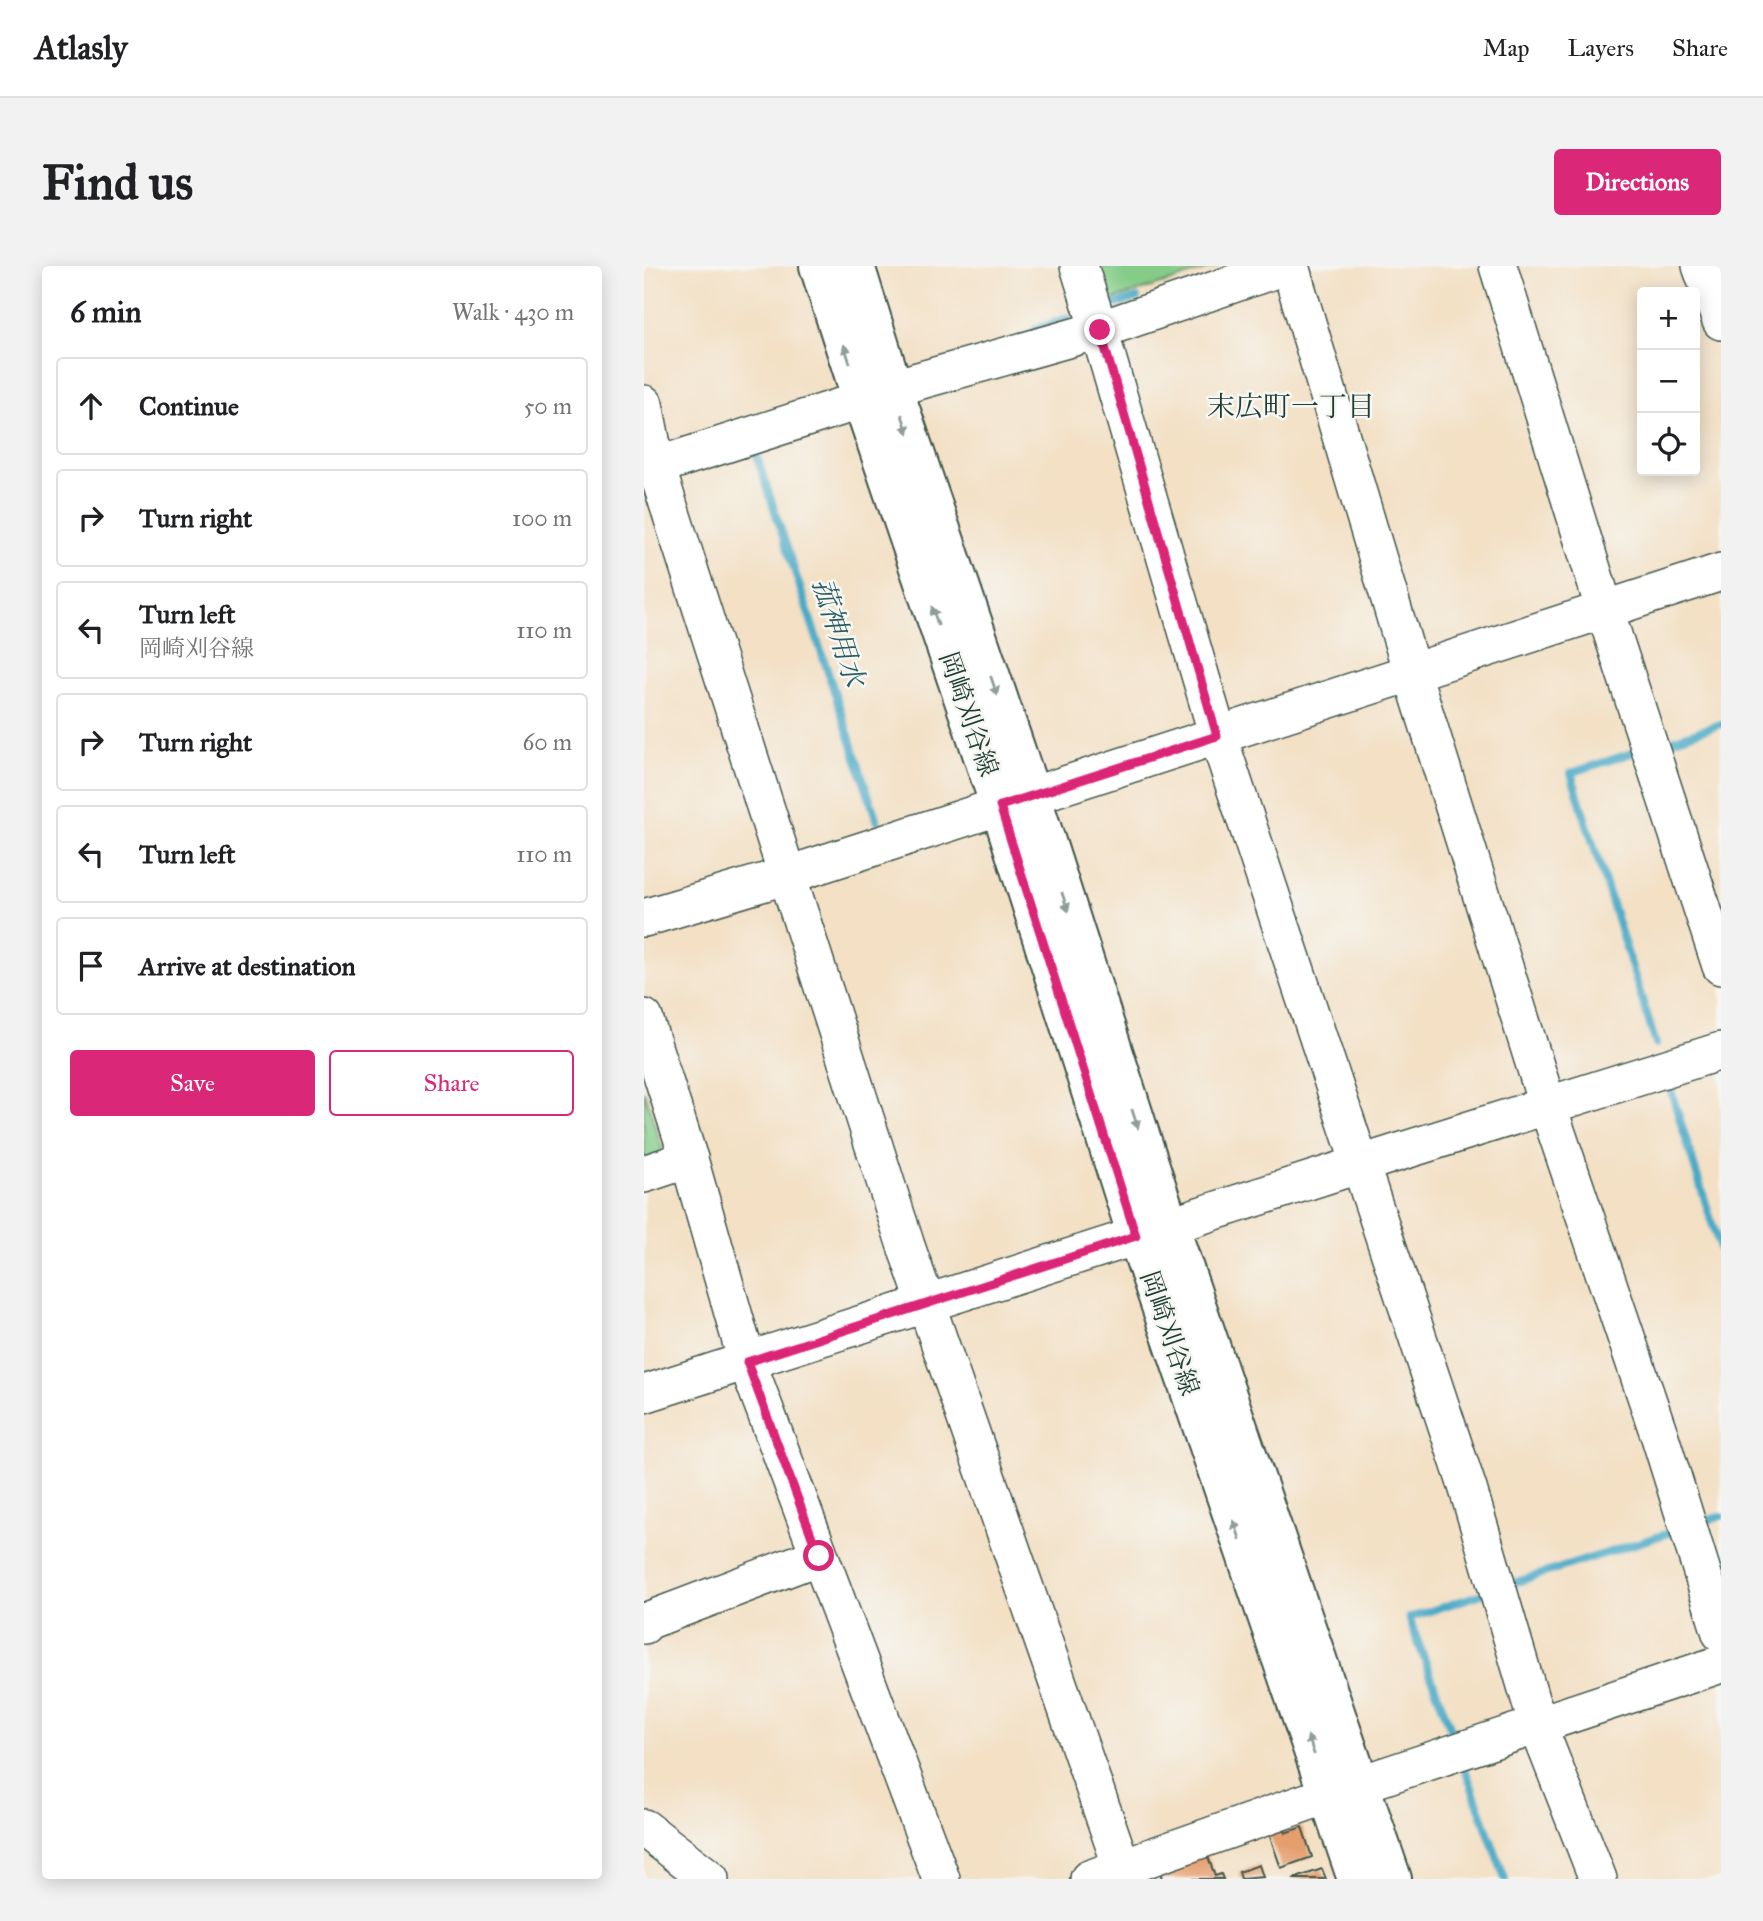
<!DOCTYPE html>
<html lang="en">
<head>
<meta charset="utf-8">
<style>
	body { margin:0; font-family:"IM FELL Great Primer","Noto Serif JP",serif; background:#f2f2f2; color:#202124 }
	.controls { position:absolute; right:21px; top:21px; display:grid; overflow:hidden; border-radius:7px; box-shadow:0 4px 18px #0003 }
	.controls button { width:63px; height:63px; display:grid; place-items:center; padding:0; border:0; border-bottom:2px solid #e0e0e0; background:#fff; color:#202124; font:35px sans-serif }
	.stop { position:absolute; width:21px; height:21px; margin:-16px; border:5px solid #db2777; border-radius:50%; background:#fff }
	.stop.end { background:#db2777; border-color:#fff; box-shadow:0 2px 7px #0008 }
	.list { margin:0; padding:0; list-style:none }
	h2 { display:flex; justify-content:space-between; align-items:center; height:91px; margin:0; padding:0 28px; font-size:30px }
	h2 small { font-size:23px; font-weight:400; color:#757577 }
	.list li { display:grid; grid-template-columns:46px 1fr auto; gap:21px; align-items:center; box-sizing:border-box; height:98px; margin:0 14px 14px; padding:0 14px; border:2px solid #e0e0e0; border-radius:7px }
	.list b { display:block; font-size:26px; white-space:nowrap }
	.list p { margin:0; font-size:23px; white-space:nowrap; color:#757577 }
	.list em { font-size:23px; font-style:normal; color:#757577 }
	.actions { display:flex; gap:14px; padding:21px 28px }
	.actions a { flex:1; padding:16px 0; border:2px solid #db2777; border-radius:7px; text-align:center; font-size:24px; color:#db2777 }
	.actions .main { background:#db2777; color:#fff }
	.icon { flex:none; width:38px; height:38px; fill:none; stroke:currentColor; stroke-width:2; stroke-linecap:round; stroke-linejoin:round }
	.map { position:relative; flex:none; width:1077px; height:1613px; overflow:hidden; border-radius:7px }
	header { display:flex; align-items:center; gap:42px; box-sizing:border-box; height:98px; padding:0 35px; background:#fff; border-bottom:2px solid #e0e0e0 }
	header strong { font-size:33px }
	nav { display:flex; gap:38px; margin-inline-start:auto; font-size:24px }
	.intro { display:flex; align-items:center; justify-content:space-between; box-sizing:border-box; height:168px; padding:0 42px }
	h1 { margin:0; font-size:49px }
	.button { padding:18px 32px; border-radius:7px; background:#db2777; color:#fff; font-size:24px; font-weight:700 }
	main { display:flex; gap:42px; padding:0 42px }
	aside { flex:1; background:#fff; border-radius:7px; box-shadow:0 4px 18px #0003 }
	.map>svg:first-child { display:block }
</style>
</head>
<body>
<header>
<strong>Atlasly</strong>
<nav><a>Map</a><a>Layers</a><a>Share</a></nav>
</header>
<div class="intro"><h1>Find us</h1><a class="button">Directions</a></div>
<main>
<aside>
<h2>6 min<small>Walk · 430 m</small></h2>
<ul class="list">
<li><svg class="icon" aria-label="ahead" viewBox="0 0 24 24"><path d="M12 20V5M6 11l6-6 6 6"/></svg><div><b>Continue</b></div><em>50 m</em></li>
<li><svg class="icon" aria-label="right" viewBox="0 0 24 24"><path d="M7 20v-9h11M14 6l5 5-5 5"/></svg><div><b>Turn right</b></div><em>100 m</em></li>
<li><svg class="icon" aria-label="left" viewBox="0 0 24 24"><path d="M17 20v-9H6M10 6l-5 5 5 5"/></svg><div><b>Turn left</b><p>岡崎刈谷線</p></div><em>110 m</em></li>
<li><svg class="icon" aria-label="right" viewBox="0 0 24 24"><path d="M7 20v-9h11M14 6l5 5-5 5"/></svg><div><b>Turn right</b></div><em>60 m</em></li>
<li><svg class="icon" aria-label="left" viewBox="0 0 24 24"><path d="M17 20v-9H6M10 6l-5 5 5 5"/></svg><div><b>Turn left</b></div><em>110 m</em></li>
<li><svg class="icon" aria-label="arrive" viewBox="0 0 24 24"><path d="M6 21V4h12l-3 4 3 4H6"/></svg><div><b>Arrive at destination</b></div></li>
</ul>
<div class="actions"><a class="main">Save</a><a>Share</a></div>
</aside>
<div class="map">
<svg width="1077" height="1613" viewBox="0 0 1077 1613">
	<rect width="100%" height="100%" fill="#f6f6f2"/>
	<filter id="ink" filterUnits="userSpaceOnUse"><feTurbulence type="fractalNoise" baseFrequency=".0143" numOctaves="2"/><feDisplacementMap in="SourceGraphic" scale="14" xChannelSelector="R" yChannelSelector="G"/><feConvolveMatrix kernelMatrix="1 2 1 2 8 2 1 2 1" color-interpolation-filters="sRGB"/></filter>
	<filter id="wash" filterUnits="userSpaceOnUse"><feTurbulence type="fractalNoise" baseFrequency=".00686" numOctaves="4" result="noise"/><feDisplacementMap in="SourceGraphic" scale="28" xChannelSelector="R" yChannelSelector="G"/><feGaussianBlur stdDeviation="1.57" result="paint"/><feColorMatrix in="noise" values="0 0 0 0 0 0 0 0 0 0 0 0 0 0 0 0 0 1.4 0 .05"/><feComposite in="paint" operator="in"/></filter>
	<g filter="url(#wash)">
		<rect width="100%" height="100%" fill="#f3e0c5"/>
		<g fill="#84cc88" stroke="#52845e" stroke-width="2">
			<polygon points="445,0 574,0 458,37"/>
			<polygon points="0,825 20,889 0,896"/>
		</g>
		<g fill="none" stroke-linecap="round" stroke-linejoin="round">
			<g stroke="#48aac7" stroke-width="8">
				<polyline points="459,42 493,32"/>
				<polyline points="392,63 424,52"/>
				<polyline points="113,191 233,555"/>
				<polyline points="1019,477 1077,458"/>
				<polyline points="997,484 927,507 1012,778"/>
				<polyline points="1027,825 1077,986"/>
				<polyline points="1059,1256 1077,1250"/>
				<polyline points="863,1319 1031,1265"/>
				<polyline points="811,1474 765,1352 841,1327"/>
				<polyline points="819,1497 861,1613"/>
			</g>
		</g>
		<g id="blocks">
			<g fill="#e59e6d">
				<polygon points="658,1561 668,1591 637,1602 625,1568 640,1563 641,1567"/>
				<polygon points="563,1588 571,1610 577,1608 579,1613 518,1613 516,1605"/>
				<polygon points="615,1599 619,1611 597,1613 595,1606"/>
				<polygon points="678,1603 682,1613 649,1613"/>
			</g>
		</g>
	</g>
	<g filter="url(#ink)">
		<use href="#blocks" fill-opacity="0" stroke="#3f554a" stroke-width="2"/>
		<g fill="none" stroke-linecap="round" stroke-linejoin="round">
			<g stroke="#3f554a" stroke-width="40">
				<g id="minor">
					<polyline points="435,0 455,64 574,470 824,1223 894,1460 954,1613"/>
					<polyline points="646,0 768,407 904,841 1016,1171 1077,1367"/>
					<polyline points="854,0 961,345 1077,700"/>
					<polyline points="1057,0 1077,55"/>
					<polyline points="0,138 12,200 262,980 482,1613"/>
					<polyline points="0,204 218,134 249,122 455,64 641,0"/>
					<polyline points="0,652 144,609 1077,306"/>
					<polyline points="0,752 45,893 103,1096 297,1613"/>
					<polyline points="0,908 45,893"/>
					<polyline points="0,1128 717,898 1077,785"/>
					<polyline points="0,1359 3,1355 175,1290"/>
					<polyline points="0,1562 66,1613"/>
					<polyline points="445,1613 669,1534 1077,1398"/>
				</g>
			</g>
			<g stroke="#3f554a" stroke-width="42">
				<g id="major">
					<polyline points="175,0 218,134 356,540 493,970 713,1613"/>
					<polyline points="211,0 249,122 387,529 525,959 748,1613"/>
				</g>
			</g>
			<use href="#minor" stroke="#fff" stroke-width="37"/>
			<use href="#major" stroke="#fff" stroke-width="38"/>
		</g>
		<defs><path id="oneway-solid" d="M-6-.8H1V-3.2L6.5 0L1 3.2V.8H-6Z" transform="scale(1.75)"/></defs>
		<g fill="#8f9e9a">
			<use href="#oneway-solid" transform="translate(203 88) rotate(-108)"/>
			<use href="#oneway-solid" transform="translate(261 158) rotate(71)"/>
			<use href="#oneway-solid" transform="translate(291 350) rotate(-109)"/>
			<use href="#oneway-solid" transform="translate(350 420) rotate(71)"/>
			<use href="#oneway-solid" transform="translate(421 636) rotate(72)"/>
			<use href="#oneway-solid" transform="translate(491 853) rotate(72)"/>
			<use href="#oneway-solid" transform="translate(593 1264) rotate(-109)"/>
			<use href="#oneway-solid" transform="translate(667 1479) rotate(-109)"/>
		</g>
	</g>
	<g fill="none" stroke-linecap="round" stroke-linejoin="round" filter="url(#ink)">
		<polyline stroke="#db2777" stroke-width="9" points="175,1290 103,1096 492,970 356,540 573,470 456,64"/>
	</g>
	<g text-anchor="middle" stroke-width="5" stroke-linejoin="round" paint-order="stroke">
		<g font-size="26" fill="#1f3d34" stroke="#f6f6f2">
			<text transform="translate(325 448) rotate(71)" y="9">岡崎刈谷線</text>
			<text transform="translate(526 1067) rotate(71)" y="9">岡崎刈谷線</text>
		</g>
		<g font-size="28" fill="#1f3d34" stroke="#f6f6f2">
			<text x="647" y="150">末広町一丁目</text>
		</g>
		<g font-size="28" font-style="italic" fill="#2b5e60" stroke="#f6f6f2">
			<text transform="translate(195 366) rotate(72)" y="10">菰神用水</text>
		</g>
	</g>
</svg>
<div class="controls">
<button>+</button>
<button>−</button>
<button><svg class="icon" aria-label="locate" viewBox="0 0 24 24"><circle cx="12" cy="12" r="6"/><path d="M12 2v4M12 18v4M2 12h4M18 12h4"/></svg></button>
</div>
<div class="stop" style="left:175px;top:1290px"></div>
<div class="stop end" style="left:456px;top:64px"></div>
</div>
</main>
</body>
</html>
